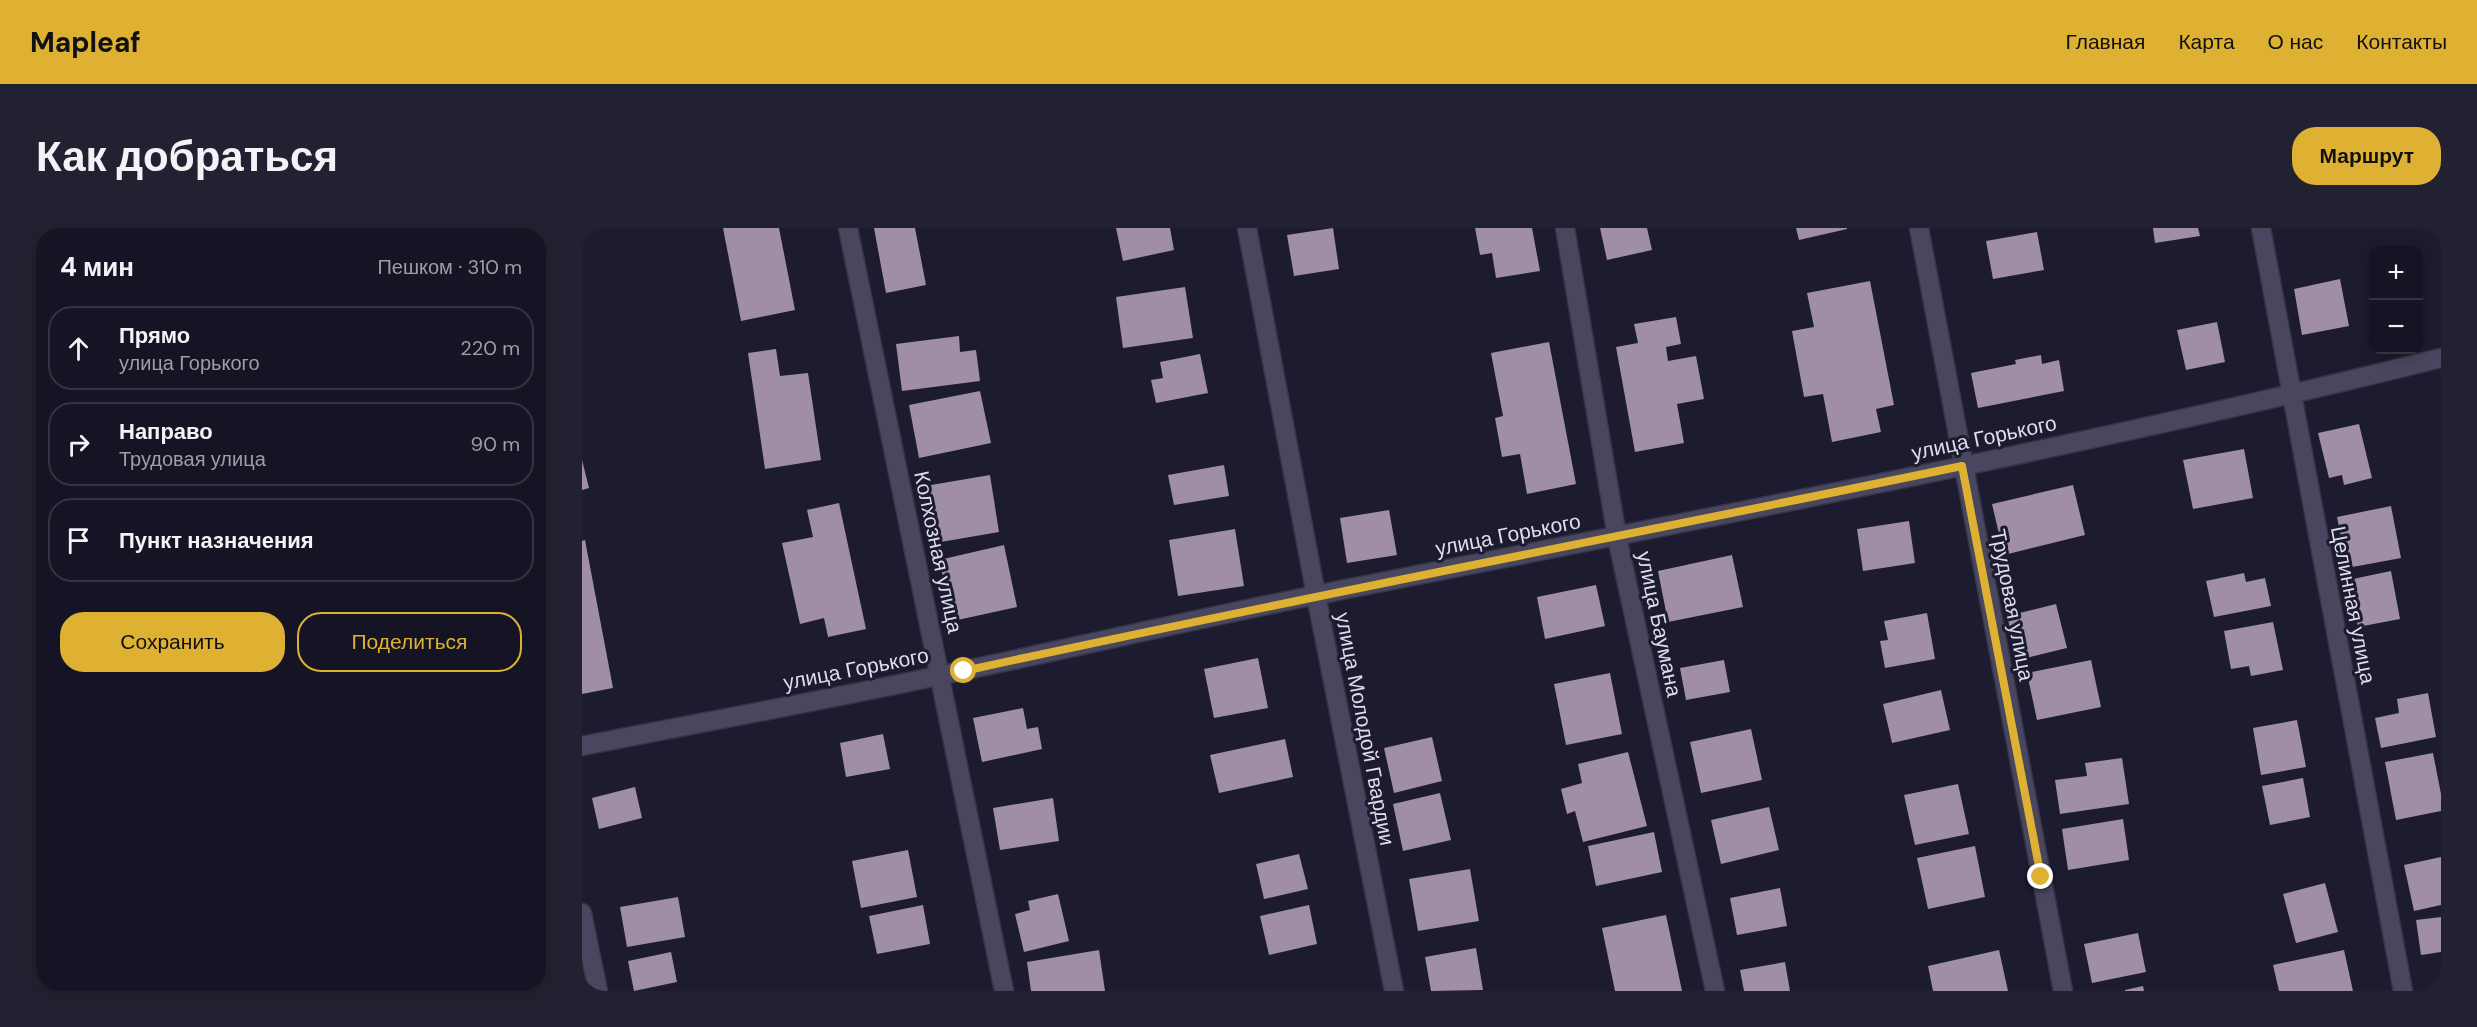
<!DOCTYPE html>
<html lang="ru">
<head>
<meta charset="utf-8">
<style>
	body { margin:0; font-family:"DM Sans",sans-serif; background:#222131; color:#f1f3f6 }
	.controls { position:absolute; right:18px; top:18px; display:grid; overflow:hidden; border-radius:12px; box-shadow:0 3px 15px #0003 }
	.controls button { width:54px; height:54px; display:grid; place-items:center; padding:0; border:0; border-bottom:2px solid #343341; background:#151424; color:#f1f3f6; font:30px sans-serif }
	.stop { position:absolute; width:18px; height:18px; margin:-14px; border:4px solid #deb133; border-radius:50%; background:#fff }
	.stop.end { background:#deb133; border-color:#fff; box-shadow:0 2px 6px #0008 }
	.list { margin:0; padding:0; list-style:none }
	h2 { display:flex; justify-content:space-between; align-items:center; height:78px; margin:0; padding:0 24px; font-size:26px }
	h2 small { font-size:20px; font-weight:400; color:#9d9ea6 }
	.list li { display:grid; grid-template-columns:39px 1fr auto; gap:18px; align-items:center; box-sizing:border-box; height:84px; margin:0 12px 12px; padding:0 12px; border:2px solid #343341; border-radius:24px }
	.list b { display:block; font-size:22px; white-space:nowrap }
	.list p { margin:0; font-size:20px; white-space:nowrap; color:#9d9ea6 }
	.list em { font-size:20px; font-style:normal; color:#9d9ea6 }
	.actions { display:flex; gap:12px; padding:18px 24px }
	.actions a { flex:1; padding:14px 0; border:2px solid #deb133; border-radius:24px; text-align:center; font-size:21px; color:#deb133 }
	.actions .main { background:#deb133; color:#111 }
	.icon { flex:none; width:33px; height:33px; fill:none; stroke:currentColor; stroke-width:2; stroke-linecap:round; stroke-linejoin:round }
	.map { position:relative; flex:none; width:1859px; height:763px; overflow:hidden; border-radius:24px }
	header { display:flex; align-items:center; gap:36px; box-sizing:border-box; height:84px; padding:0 30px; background:#deb133; color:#111 }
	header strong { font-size:28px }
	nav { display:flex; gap:33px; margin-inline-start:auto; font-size:21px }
	.intro { display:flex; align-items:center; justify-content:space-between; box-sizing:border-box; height:144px; padding:0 36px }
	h1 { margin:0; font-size:42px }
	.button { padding:15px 27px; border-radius:24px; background:#deb133; color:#111; font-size:21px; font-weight:700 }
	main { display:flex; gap:36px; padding:0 36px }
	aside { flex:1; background:#151424; border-radius:24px; box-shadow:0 3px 15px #0003 }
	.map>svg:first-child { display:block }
</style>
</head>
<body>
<header>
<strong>Mapleaf</strong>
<nav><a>Главная</a><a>Карта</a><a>О нас</a><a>Контакты</a></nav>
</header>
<div class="intro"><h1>Как добраться</h1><a class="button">Маршрут</a></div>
<main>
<aside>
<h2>4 мин<small>Пешком · 310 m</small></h2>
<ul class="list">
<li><svg class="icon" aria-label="ahead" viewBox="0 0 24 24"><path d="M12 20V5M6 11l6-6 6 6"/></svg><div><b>Прямо</b><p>улица Горького</p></div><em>220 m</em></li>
<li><svg class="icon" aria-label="right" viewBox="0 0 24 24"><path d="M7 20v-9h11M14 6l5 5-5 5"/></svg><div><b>Направо</b><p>Трудовая улица</p></div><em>90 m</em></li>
<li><svg class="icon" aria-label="arrive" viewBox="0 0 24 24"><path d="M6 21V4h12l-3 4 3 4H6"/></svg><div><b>Пункт назначения</b></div></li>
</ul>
<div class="actions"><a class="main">Сохранить</a><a>Поделиться</a></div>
</aside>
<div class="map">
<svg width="1859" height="763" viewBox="0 0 1859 763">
	<rect width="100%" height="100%" fill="#1c1b30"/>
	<g fill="#a08ea5">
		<polygon points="141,0 197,0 213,82 159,93"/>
		<polygon points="292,0 333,0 344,57 304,65"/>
		<polygon points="534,0 588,0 592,22 541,33"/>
		<polygon points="751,0 757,41 712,48 705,7"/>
		<polygon points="893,0 950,0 958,43 914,50 910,25 898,27"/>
		<polygon points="1018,0 1065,0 1070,22 1025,32"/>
		<polygon points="1214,0 1265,0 1265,1 1217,12"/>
		<polygon points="1571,0 1616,0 1618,8 1573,15"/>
		<polygon points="1455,4 1462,42 1411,51 1404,13"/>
		<polygon points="1758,51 1767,98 1720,107 1712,61"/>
		<polygon points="1288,53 1312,177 1294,181 1299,204 1250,214 1241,166 1222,169 1210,103 1232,99 1225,65"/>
		<polygon points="603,59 611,110 541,120 534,69"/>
		<polygon points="1094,89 1099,116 1084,119 1086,133 1114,128 1122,171 1095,176 1102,215 1053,224 1034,119 1056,115 1052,96"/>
		<polygon points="1635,94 1643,134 1604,142 1595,102"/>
		<polygon points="377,108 378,124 394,122 398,153 320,163 314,116"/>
		<polygon points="967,114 994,256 945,266 938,226 920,229 913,190 921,188 909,125"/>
		<polygon points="194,121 198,148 226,145 239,232 183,241 166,125"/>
		<polygon points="618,126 626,165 574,175 569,152 581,150 578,134"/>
		<polygon points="1459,127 1460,136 1477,132 1482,163 1396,180 1389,145 1434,136 1433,132"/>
		<polygon points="398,163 409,215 337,230 327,177"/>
		<polygon points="1777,196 1790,250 1762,257 1760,247 1747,250 1736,205"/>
		<polygon points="1662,221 1671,270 1611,281 1601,232"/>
		<polygon points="0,232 7,260 0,262"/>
		<polygon points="642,237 647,268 592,277 586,247"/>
		<polygon points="408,247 417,304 353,315 343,258"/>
		<polygon points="1491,257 1503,307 1422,327 1410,276"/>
		<polygon points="257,275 284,401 246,409 242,390 218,396 200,315 231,309 225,282"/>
		<polygon points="1809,278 1819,330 1765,340 1755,289"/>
		<polygon points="807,282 815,327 765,335 758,290"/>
		<polygon points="1327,293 1333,335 1281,343 1275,301"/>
		<polygon points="653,301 662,358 596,368 587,312"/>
		<polygon points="3,312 31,460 0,466 0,313"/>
		<polygon points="422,317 435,379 371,393 357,332"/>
		<polygon points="1150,327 1161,379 1086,394 1076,343"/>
		<polygon points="1809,343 1818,391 1776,399 1766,352"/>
		<polygon points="1662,345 1664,354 1683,350 1689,378 1632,389 1624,353"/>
		<polygon points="1014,357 1023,398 963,411 955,369"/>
		<polygon points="1474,376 1485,420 1436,432 1425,388"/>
		<polygon points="1345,385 1353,431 1303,440 1298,413 1306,412 1302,393"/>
		<polygon points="1691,394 1701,442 1669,448 1667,438 1649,441 1642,403"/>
		<polygon points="676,430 686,480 632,490 622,441"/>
		<polygon points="1142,432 1148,464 1104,472 1098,440"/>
		<polygon points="1509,432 1519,479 1455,492 1445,445"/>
		<polygon points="1028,445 1040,506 984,517 972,456"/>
		<polygon points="1359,462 1368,502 1310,515 1301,476"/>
		<polygon points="1846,465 1854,509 1799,520 1793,490 1817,485 1815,471"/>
		<polygon points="441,480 445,501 456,499 460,521 400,534 391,490"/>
		<polygon points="1715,492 1724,539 1679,547 1671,500"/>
		<polygon points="1169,501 1180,552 1119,565 1108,514"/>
		<polygon points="301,506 308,541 264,549 258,515"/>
		<polygon points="850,509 860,553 812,565 802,520"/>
		<polygon points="703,511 711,549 637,565 628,527"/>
		<polygon points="1046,524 1065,598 1001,614 993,583 985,586 979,561 1000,555 996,536"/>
		<polygon points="1851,525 1859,566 1859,583 1814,592 1803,534"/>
		<polygon points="1540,530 1547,576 1478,586 1473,552 1505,548 1503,535"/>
		<polygon points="1721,550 1728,589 1688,597 1680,558"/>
		<polygon points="1376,556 1387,606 1333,617 1322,567"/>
		<polygon points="53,559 60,590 17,601 10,570"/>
		<polygon points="858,565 869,612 821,623 811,576"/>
		<polygon points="471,570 477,613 418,622 411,580"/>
		<polygon points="1187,579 1197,622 1139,636 1129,592"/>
		<polygon points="1541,591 1547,632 1486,642 1480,601"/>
		<polygon points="1072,604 1080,644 1014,658 1006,618"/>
		<polygon points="1393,618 1403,669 1346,681 1335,630"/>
		<polygon points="326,622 335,669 279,680 270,633"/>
		<polygon points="717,626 726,661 682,671 674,636"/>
		<polygon points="1859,629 1859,677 1832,683 1822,637"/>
		<polygon points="888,641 897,693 836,703 827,651"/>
		<polygon points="1743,655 1756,704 1714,715 1701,666"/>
		<polygon points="1198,660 1205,698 1155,707 1148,670"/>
		<polygon points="476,666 487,713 442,724 433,686 448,682 446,673"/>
		<polygon points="96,669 103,709 45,719 38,679"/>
		<polygon points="341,677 348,716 295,726 287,688"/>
		<polygon points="727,677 735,716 687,727 678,688"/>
		<polygon points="1084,687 1100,763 1033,763 1020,700"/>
		<polygon points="1859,689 1859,724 1839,727 1834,692"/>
		<polygon points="1556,705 1564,744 1510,755 1502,716"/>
		<polygon points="894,720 901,762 849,763 843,729"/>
		<polygon points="517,722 523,763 449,763 445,734"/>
		<polygon points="1417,722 1426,763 1351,763 1346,738"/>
		<polygon points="1762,722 1771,763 1697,763 1691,737"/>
		<polygon points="89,724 95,754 52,763 46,733"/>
		<polygon points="1203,734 1208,763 1162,763 1158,742"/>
		<polygon points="1561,758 1562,763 1543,763 1543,762"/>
	</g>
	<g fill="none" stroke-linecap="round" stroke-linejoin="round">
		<g stroke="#363546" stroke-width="21">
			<g id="minor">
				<polyline points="266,0 422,763"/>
				<polyline points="665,0 734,367 812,763"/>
				<polyline points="983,0 1035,309 1133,763"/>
				<polyline points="1337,0 1481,763"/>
				<polyline points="1679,0 1821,763"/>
				<path d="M0,518C122,494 244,472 365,446C490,420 614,391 739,366C1113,292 1489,222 1859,130"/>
				<polyline points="0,685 16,763"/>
			</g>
		</g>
		<use href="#minor" stroke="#48475f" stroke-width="18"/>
	</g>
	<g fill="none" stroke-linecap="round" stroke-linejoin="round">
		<path stroke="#deb133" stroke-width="8" d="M382,443C714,370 1048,307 1380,238L1459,649"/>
	</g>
	<g text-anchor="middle" stroke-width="6" stroke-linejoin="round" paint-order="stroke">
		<g font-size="21" fill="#ddddec" stroke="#1c1b30">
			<text transform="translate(1402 210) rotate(-12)" y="7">улица Горького</text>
			<text transform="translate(926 307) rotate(-11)" y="7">улица Горького</text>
			<text transform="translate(356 324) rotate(78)" y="7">Колхозная улица</text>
			<text transform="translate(1430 377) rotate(79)" y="7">Трудовая улица</text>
			<text transform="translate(1771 377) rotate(79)" y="7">Целинная улица</text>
			<text transform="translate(1077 396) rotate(78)" y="7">улица Баумана</text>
			<text transform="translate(274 441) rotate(-11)" y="7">улица Горького</text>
			<text transform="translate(783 501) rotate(79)" y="7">улица Молодой Гвардии</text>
		</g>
	</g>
</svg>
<div class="controls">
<button>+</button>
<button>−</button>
</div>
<div class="stop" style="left:382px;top:443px"></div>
<div class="stop end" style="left:1459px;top:649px"></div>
</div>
</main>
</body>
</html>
